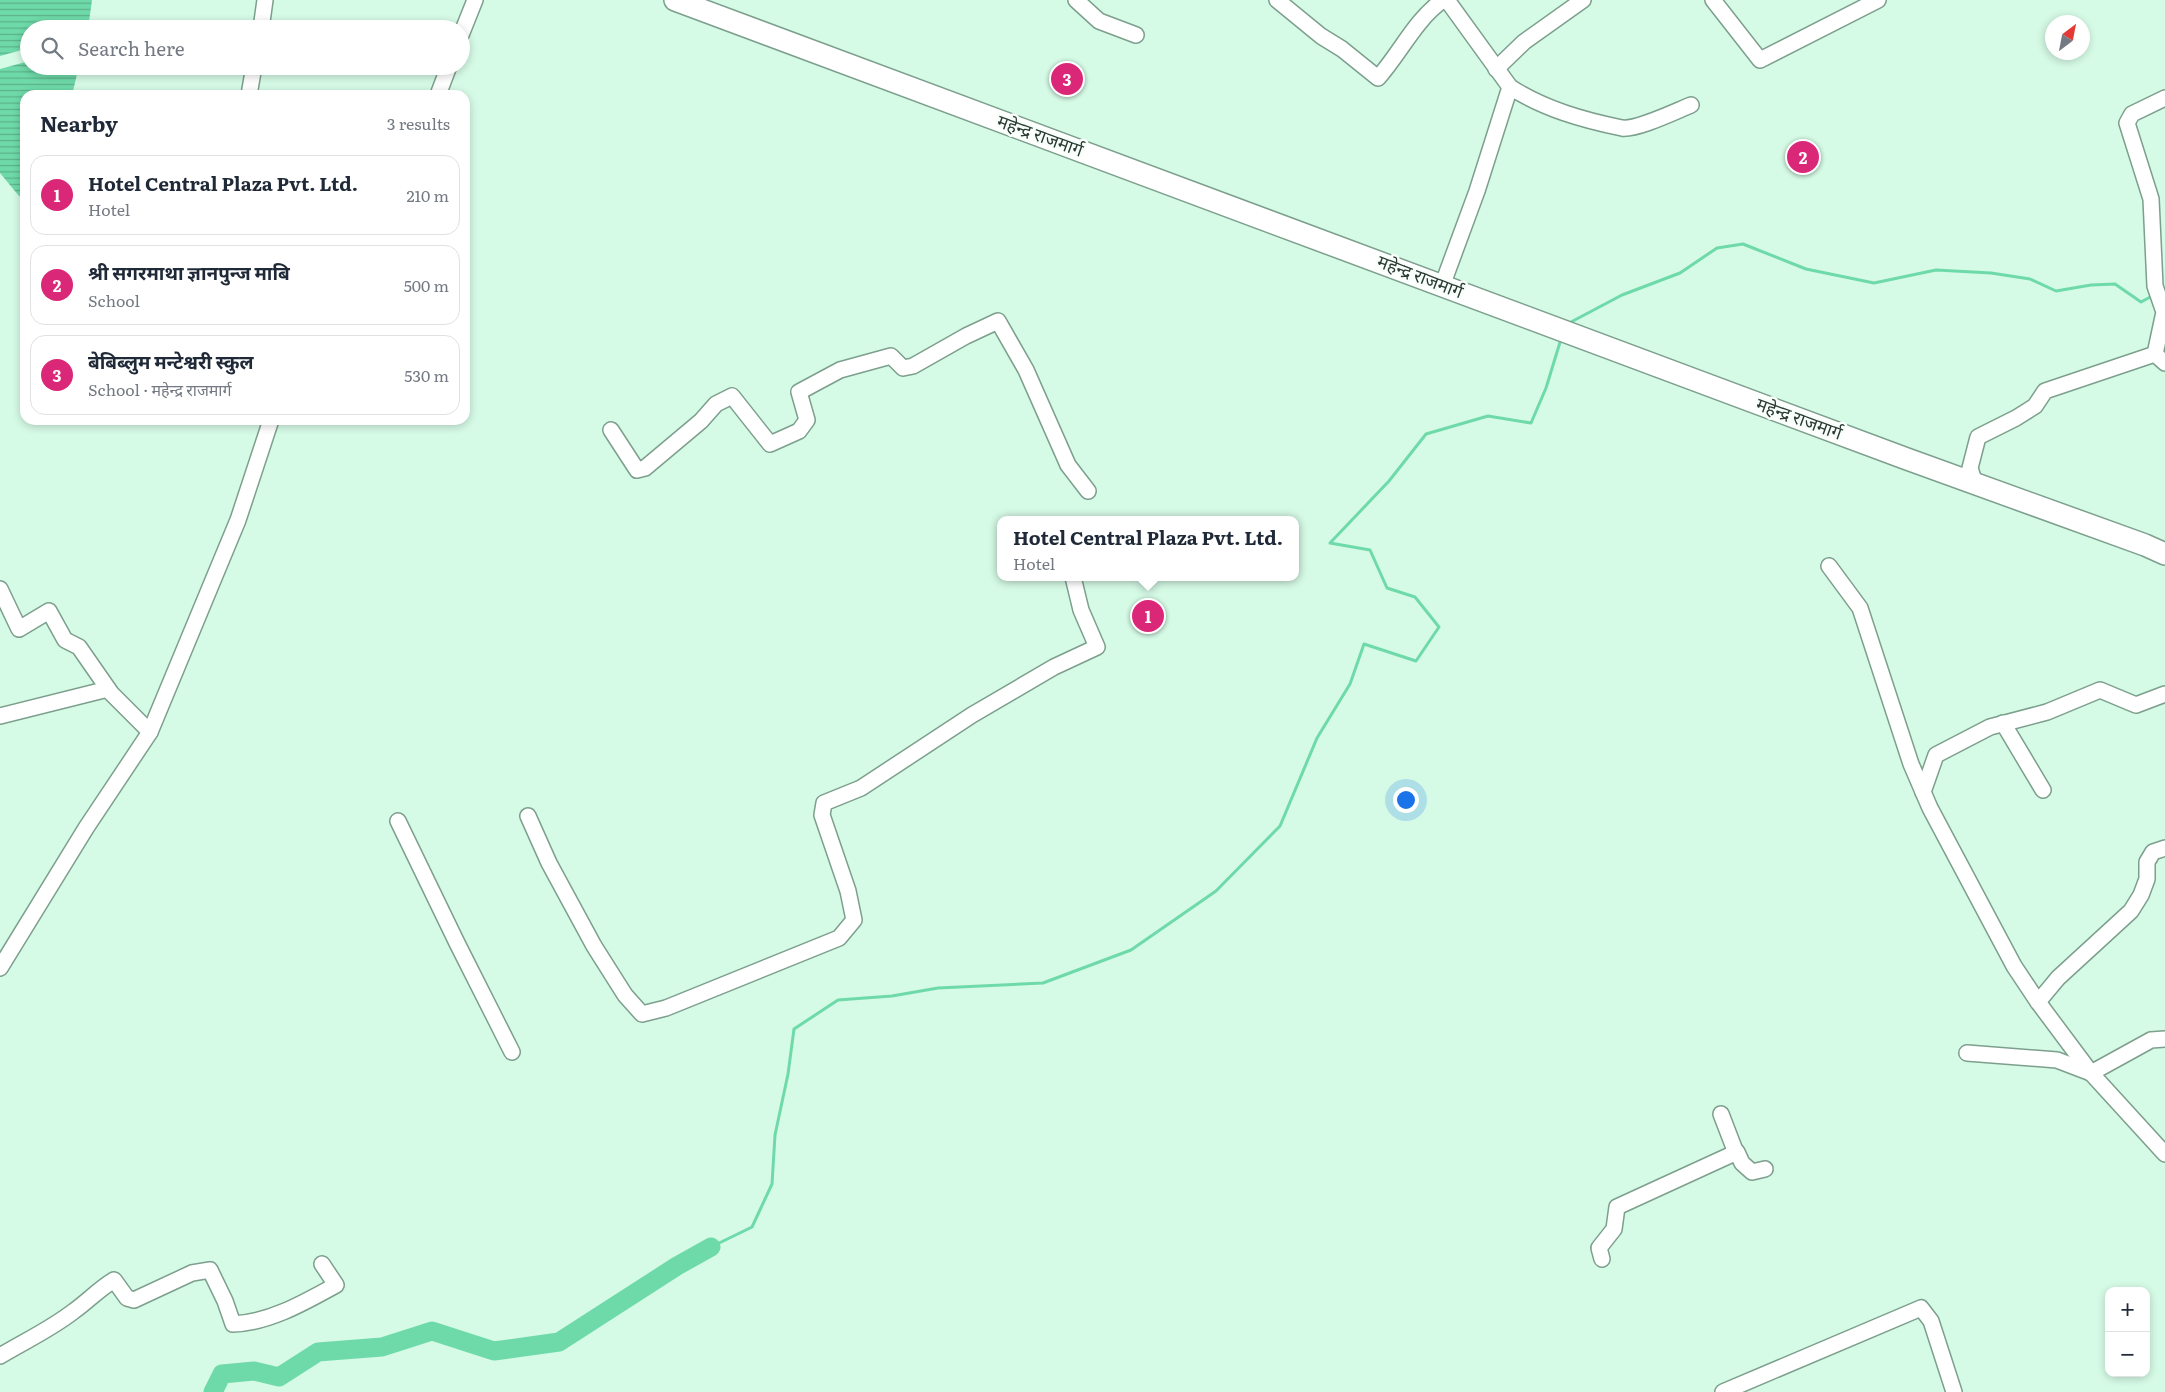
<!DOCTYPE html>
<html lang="en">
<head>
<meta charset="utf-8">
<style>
	body { margin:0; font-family:Literata,"Noto Sans Devanagari",serif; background:#f2f2f3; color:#1f2937 }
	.controls { position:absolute; right:15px; bottom:15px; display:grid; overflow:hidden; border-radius:10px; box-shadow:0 2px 8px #0003 }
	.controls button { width:45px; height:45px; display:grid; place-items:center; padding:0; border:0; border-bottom:1px solid #e0e1e3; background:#fff; color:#1f2937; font:25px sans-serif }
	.compass { position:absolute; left:2045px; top:15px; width:45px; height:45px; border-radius:50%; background:#fff; box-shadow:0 2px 8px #0003; rotate:32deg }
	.you { position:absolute; left:1405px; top:799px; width:18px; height:18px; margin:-12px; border:4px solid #fff; border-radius:50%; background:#1a73e8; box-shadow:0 0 0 8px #1a73e833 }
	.badge { display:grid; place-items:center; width:32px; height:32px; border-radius:50%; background:#db2777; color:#fff; font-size:16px; font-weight:700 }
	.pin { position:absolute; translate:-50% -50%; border:2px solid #fff; box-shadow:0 1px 5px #0006 }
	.popup { position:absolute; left:997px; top:516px; width:302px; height:65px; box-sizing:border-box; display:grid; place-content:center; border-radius:10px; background:#fff; filter:drop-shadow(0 1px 4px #0005); font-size:16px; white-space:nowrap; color:#747a83 }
	.popup b { font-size:19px; color:#1f2937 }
	.popup::after { content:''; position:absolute; left:50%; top:100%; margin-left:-10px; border:10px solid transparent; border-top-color:#fff }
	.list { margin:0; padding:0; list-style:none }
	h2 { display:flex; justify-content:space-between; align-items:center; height:65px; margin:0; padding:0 20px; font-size:21px }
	h2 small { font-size:16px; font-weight:400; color:#747a83 }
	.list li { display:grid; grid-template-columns:32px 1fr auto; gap:15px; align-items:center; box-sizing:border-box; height:80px; margin:0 10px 10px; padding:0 10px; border:1px solid #e0e1e3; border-radius:15px }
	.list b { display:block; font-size:19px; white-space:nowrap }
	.list p { margin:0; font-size:16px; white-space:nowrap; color:#747a83 }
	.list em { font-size:16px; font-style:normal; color:#747a83 }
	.icon { flex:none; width:28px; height:28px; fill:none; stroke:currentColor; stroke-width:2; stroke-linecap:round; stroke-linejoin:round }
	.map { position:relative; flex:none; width:2165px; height:1392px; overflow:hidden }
	.search { position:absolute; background:#fff; box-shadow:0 2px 8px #0003; left:20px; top:20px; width:450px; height:55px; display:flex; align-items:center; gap:12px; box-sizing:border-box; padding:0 18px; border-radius:28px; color:#747a83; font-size:19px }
	.panel { position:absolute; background:#fff; box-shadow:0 2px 8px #0003; left:20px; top:90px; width:450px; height:335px; border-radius:15px }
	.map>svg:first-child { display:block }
</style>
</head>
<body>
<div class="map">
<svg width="2165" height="1392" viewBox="0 0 2165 1392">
	<defs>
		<pattern id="water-rules" width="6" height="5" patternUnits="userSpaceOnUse" patternTransform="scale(1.25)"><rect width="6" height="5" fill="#6fdaa9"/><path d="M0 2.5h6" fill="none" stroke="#5bb28a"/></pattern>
	</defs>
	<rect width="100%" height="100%" fill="#d5fae6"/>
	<g fill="url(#water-rules)">
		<polygon points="0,0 92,0 88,29 29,29 29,48 0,56"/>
		<polygon points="29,61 29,66 79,66 72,95 25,95 25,198 19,196 0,173 0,69"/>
	</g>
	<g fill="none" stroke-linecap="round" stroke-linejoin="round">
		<g stroke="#6fdaa9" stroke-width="3">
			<polyline points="1569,325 1571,322 1622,295 1680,273 1717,248 1743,244 1806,269 1874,283 1936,270 1991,273 2030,279 2056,291 2091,285 2115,284 2141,302 2154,295"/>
			<polyline points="711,1247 752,1227 772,1184 775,1135 788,1074 794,1029 838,1000 892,996 938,988 1043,983 1131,950 1216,891 1280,826 1317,738 1350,684 1364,644 1416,661 1439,627 1415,597 1387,588 1370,550 1330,543 1389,481 1426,434 1488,416 1531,423 1546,388 1561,339"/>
		</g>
		<polyline stroke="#6fdaa9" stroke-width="19" points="213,1392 222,1374 254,1371 279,1377 318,1352 382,1347 432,1331 494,1351 559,1342 677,1266 711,1247"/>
		<g stroke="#7d9f8d" stroke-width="18">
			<g id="minor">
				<polyline points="1076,0 1099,21 1136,35"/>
				<path d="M1277,0L1321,36L1342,49L1378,78C1401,52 1415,20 1443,0"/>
				<polyline points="1713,0 1760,60 1878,0"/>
				<polyline points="261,29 265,0"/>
				<polyline points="461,35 475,0"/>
				<polyline points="1496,69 1524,42 1583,0"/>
				<path d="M1510,87C1544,109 1583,120 1622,128C1637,130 1676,111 1691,105"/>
				<polyline points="249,95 254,66"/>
				<polyline points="438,95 449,66"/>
				<polyline points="1442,286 1477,191 1510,87 1447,0"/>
				<polyline points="2155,354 2164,312 2155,286 2151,199 2127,123 2132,114 2165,98"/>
				<polyline points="611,430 637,470 645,468 701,421 716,404 732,396 770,444 799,431 807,420 799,392 840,370 891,356 903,368 913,366 966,336 998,321 1026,370 1068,465 1088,491"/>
				<polyline points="1975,484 1970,468 1978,437 2016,418 2035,406 2045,391 2155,354 2165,363"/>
				<polyline points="1829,566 1860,608 1911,764 1930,808 2014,966 2038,1002 2091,1073 2165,1154"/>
				<polyline points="0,589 19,629 49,611 65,640 79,647 111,693 150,732"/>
				<polyline points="0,716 108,689"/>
				<polyline points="2003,723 2043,790"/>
				<polyline points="1923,792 1936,755 1990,727 2047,712 2100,690 2136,705 2165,694"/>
				<polyline points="528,816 549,863 594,946 625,995 642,1014 666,1008 839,938 854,920 848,891 822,815 824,803 861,788 972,715 1054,667 1097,647 1081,610 1073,577"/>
				<polyline points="398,821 457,943 512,1052"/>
				<polyline points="0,968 86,828 150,732 238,520 271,420"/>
				<polyline points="2038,1002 2058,978 2131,911 2141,895 2147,879 2147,862 2153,852 2165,848"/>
				<polyline points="1967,1053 2057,1060 2091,1073"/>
				<polyline points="2091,1073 2151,1040 2165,1039"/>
				<polyline points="1721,1114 1736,1153"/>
				<polyline points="1602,1259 1599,1248 1614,1229 1617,1207 1737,1152 1742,1163 1752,1172 1765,1169"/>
				<path d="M0,1356C25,1341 51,1329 74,1311C88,1301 99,1289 114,1280L127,1298L134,1300L192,1273L210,1270L225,1301L233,1324C269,1323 305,1302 336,1285L322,1264"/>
				<polyline points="1723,1392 1921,1308 1931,1321 1954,1392"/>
			</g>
		</g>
		<g stroke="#7d9f8d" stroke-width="24">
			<polyline id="highway" points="675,0 1907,459 2145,545 2165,554"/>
		</g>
		<use href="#minor" stroke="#fff" stroke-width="15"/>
		<use href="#highway" stroke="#fff" stroke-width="21"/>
	</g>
	<g text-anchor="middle" stroke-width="5" stroke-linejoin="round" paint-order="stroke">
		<g font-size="18" fill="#2b3a32" stroke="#f8fffb">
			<text transform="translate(1040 136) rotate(20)" y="6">महेन्द्र राजमार्ग</text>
			<text transform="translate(1420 277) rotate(21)" y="6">महेन्द्र राजमार्ग</text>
			<text transform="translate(1799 419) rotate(20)" y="6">महेन्द्र राजमार्ग</text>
		</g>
	</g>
</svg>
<div class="controls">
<button>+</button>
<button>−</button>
</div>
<svg class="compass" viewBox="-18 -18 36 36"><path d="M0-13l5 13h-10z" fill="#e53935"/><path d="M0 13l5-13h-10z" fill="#747a83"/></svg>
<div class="you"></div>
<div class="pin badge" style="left:1148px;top:616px">1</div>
<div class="popup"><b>Hotel Central Plaza Pvt. Ltd.</b>Hotel</div>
<div class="pin badge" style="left:1803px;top:157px">2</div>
<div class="pin badge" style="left:1067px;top:79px">3</div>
<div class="search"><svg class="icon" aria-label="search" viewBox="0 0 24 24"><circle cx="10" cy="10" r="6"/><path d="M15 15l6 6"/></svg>Search here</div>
<section class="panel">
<h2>Nearby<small>3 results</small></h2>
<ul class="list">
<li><span class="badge">1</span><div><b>Hotel Central Plaza Pvt. Ltd.</b><p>Hotel</p></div><em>210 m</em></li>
<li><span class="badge">2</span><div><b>श्री सगरमाथा ज्ञानपुन्ज माबि</b><p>School</p></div><em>500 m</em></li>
<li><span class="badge">3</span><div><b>बेबिब्लुम मन्टेश्वरी स्कुल</b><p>School · महेन्द्र राजमार्ग</p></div><em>530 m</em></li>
</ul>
</section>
</div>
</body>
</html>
